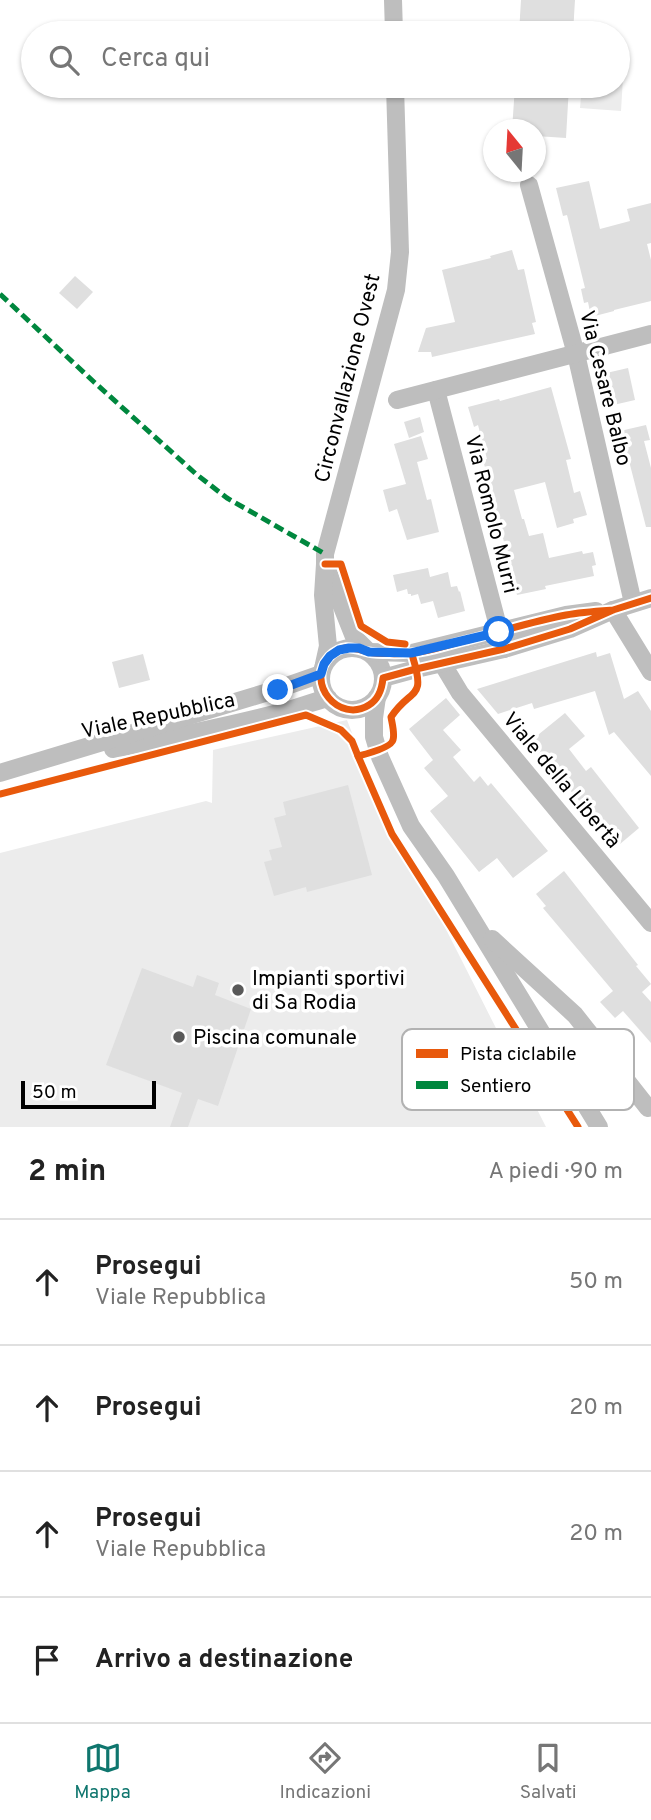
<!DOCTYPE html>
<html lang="it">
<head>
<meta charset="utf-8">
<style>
	body { margin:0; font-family:Overpass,sans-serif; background:#f6f6f6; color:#222 }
	.compass { position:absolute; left:483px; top:119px; width:63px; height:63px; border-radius:50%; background:#fff; box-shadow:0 2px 5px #0004; rotate:342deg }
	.scale { position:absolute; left:21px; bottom:18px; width:135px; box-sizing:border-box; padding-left:7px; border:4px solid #000; border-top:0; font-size:19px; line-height:24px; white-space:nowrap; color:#000; -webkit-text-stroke:5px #fff; paint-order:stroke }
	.stop { position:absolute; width:21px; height:21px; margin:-16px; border:5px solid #1a73e8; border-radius:50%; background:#fff }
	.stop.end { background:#1a73e8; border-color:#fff; box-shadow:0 2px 7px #0008 }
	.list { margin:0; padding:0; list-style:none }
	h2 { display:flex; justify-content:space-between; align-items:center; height:91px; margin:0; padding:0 28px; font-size:30px }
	h2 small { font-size:23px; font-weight:400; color:#767676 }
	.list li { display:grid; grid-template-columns:46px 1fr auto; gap:21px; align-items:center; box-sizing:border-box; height:126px; padding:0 28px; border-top:2px solid #e0e0e0 }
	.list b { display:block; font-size:26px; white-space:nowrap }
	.list p { margin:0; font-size:23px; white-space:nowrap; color:#767676 }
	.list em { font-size:23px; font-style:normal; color:#767676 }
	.icon { flex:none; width:38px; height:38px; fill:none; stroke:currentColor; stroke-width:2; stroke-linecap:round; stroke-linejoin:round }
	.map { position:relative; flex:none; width:651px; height:1127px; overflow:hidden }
	.search { position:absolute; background:#fff; box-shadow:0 2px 5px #0004; left:21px; right:21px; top:21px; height:77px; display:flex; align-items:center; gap:18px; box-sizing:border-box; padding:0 24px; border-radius:38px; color:#767676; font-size:26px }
	.sheet { height:595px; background:#fff }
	nav { display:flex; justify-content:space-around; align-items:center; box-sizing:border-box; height:98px; border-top:2px solid #e0e0e0; background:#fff; font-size:19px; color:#767676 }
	nav a { display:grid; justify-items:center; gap:4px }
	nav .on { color:#0f766e }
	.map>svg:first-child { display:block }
</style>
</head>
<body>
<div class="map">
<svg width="651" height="1127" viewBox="0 0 651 1127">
	<rect width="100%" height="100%" fill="#fff"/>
	<g fill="#ececec">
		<polygon points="618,44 625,45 621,111 580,108 582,86 618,86"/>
		<polygon points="347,720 369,777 546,1127 0,1127 0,853 206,801 212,803 213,750"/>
	</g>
	<g fill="#dfdfdf">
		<polygon points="521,0 575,0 573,33 519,33"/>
		<polygon points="515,86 569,86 566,138 536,136 536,130 512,130"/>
		<polygon points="589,181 600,229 630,221 627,209 651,203 651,243 647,244 651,260 651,301 614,310 614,311 591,317 588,302 584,303 581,289 585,288 567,215 563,216 556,188"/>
		<polygon points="512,250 518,270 524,269 536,322 532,323 535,334 432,357 431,352 418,352 426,328 455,322 442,270 491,258 490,256"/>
		<polygon points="75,276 93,292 77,309 59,293"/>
		<polygon points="628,368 635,400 609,406 602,374"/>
		<polygon points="551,387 571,459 566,460 574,493 580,491 587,515 573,519 574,523 557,528 545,482 514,490 522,519 524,519 529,536 543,533 549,558 582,551 583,554 593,552 596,565 592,566 594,576 545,586 546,589 517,595 503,538 500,539 483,480 488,479 483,460 487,459 478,425 474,427 468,407 499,399 500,401"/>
		<polygon points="420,417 424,432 409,438 404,422"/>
		<polygon points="646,425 650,440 644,441 651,468 651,527 646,527 629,461 623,463 619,447 623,446 620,431"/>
		<polygon points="421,436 428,459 417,462 427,500 431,499 439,532 407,540 397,509 389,512 383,490 406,484 394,444"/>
		<polygon points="428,568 430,577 448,572 451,587 457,586 459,592 460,591 465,611 438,618 433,601 421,604 418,594 411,596 411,594 408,594 407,589 397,592 393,575"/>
		<polygon points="596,652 597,657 610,653 624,699 638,691 651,711 651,776 614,732 609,735 595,691 534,709 532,703 498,714 477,689"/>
		<polygon points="143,654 150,680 119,688 112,662"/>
		<polygon points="446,698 460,715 443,730 461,750 453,757 474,782 480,776 488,786 491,783 548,851 513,878 497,858 479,872 430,811 448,796 424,768 433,760 409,729"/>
		<polygon points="565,713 585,736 569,749 586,771 591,767 639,828 620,844 611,832 608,835 549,765 547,767 528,743"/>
		<polygon points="348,785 372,875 307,892 306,887 274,896 264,862 272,860 269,850 282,847 274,818 286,815 283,802"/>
		<polygon points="564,871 638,965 636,966 651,984 642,992 651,1002 651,1043 623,1011 615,1018 600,1002 613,991 543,908 546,906 536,894"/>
		<polygon points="142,968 193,987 197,975 219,983 215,995 251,1009 218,1106 198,1099 188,1127 170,1127 182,1093 106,1065"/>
	</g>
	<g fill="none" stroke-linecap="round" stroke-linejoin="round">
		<g stroke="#bebebe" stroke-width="18">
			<polyline points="393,0 394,33"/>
			<polyline points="529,185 576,354 633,603"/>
			<polyline points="436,390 504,649"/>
			<polyline points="397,400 651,334"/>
			<polyline points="327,569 354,637 369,652"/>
			<polyline points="613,610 651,672"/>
			<circle cx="352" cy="679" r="31"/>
			<polyline points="369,652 412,653 566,615 596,611"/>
			<polyline points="442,663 460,693 651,923"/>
			<polyline points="324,664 328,646 323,595 325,564 325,554 396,290 400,252 395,86"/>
			<polyline points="383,678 416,669 504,649 570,629 613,610 651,598"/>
			<polyline points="377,697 374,718 374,737 380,757 411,826 446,876 599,1127"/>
			<path d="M113,749C169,738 226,727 282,712C297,708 312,702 328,698"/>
			<polyline points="0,773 278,689 321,674"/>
			<polyline points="492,939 575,1015 648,1108"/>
			<polyline points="556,1057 590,1034"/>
		</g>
		<polyline stroke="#00873e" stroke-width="5" stroke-dasharray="10 5" stroke-linecap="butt" points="0,294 94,382 196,474 227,498 325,554"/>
		<g stroke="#fff" stroke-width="11">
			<g id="cycleway">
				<polyline points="325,564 341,564 361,626 387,642 405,644"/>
				<path d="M613,610C598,611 581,612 566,615C533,621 500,632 468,640C449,644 430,652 411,653C400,654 379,654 368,652C353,648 343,643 329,657C305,683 339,724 369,705C379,699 382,689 383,678L416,669L504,649L570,629L613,610L651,598"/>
				<polyline points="358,756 392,834 578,1127"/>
				<path d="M0,794L306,715L341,730L352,741L358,756C366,754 391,748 393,740C395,734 392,723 391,717C411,687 426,701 413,658"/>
			</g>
		</g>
		<use href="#cycleway" stroke="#e8590c" stroke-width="7"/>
	</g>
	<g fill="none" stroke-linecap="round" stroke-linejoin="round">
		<polyline stroke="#1a73e8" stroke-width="9" points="278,690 321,674 324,664 330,656 339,650 349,648 359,648 369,652 411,653 499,632"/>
	</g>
	<g fill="#595959" stroke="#fff" stroke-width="2.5">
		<circle cx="238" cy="990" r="7"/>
		<circle cx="179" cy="1037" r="7"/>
	</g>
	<g text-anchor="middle" stroke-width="7" stroke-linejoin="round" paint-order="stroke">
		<g font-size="21" fill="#000" stroke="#fff">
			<text transform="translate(347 378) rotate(-76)" y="7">Circonvallazione Ovest</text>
			<text transform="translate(606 388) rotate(76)" y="7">Via Cesare Balbo</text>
			<text transform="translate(492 514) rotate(76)" y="7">Via Romolo Murri</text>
			<text transform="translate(158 715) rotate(-12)" y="7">Viale Repubblica</text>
			<text transform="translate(562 780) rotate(50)" y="7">Viale della Libertà</text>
		</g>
		<g font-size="21" fill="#000" stroke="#fff" text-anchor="start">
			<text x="252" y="985">Impianti sportivi<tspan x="252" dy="24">di Sa Rodia</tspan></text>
			<text x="193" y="1044">Piscina comunale</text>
		</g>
	</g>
	<rect x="402" y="1029" width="232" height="81" rx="10" fill="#fff" stroke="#b2b2b2" stroke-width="2"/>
	<rect x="416" y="1049" width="32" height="9" fill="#e8590c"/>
	<rect x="416" y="1081" width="32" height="8" fill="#00873e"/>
	<g font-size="19" fill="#000">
		<text x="460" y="1060">Pista ciclabile</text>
		<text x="460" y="1092">Sentiero</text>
	</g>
</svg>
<svg class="compass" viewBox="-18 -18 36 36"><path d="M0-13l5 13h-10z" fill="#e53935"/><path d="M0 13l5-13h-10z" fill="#767676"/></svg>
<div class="scale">50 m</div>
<div class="stop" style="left:499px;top:632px"></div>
<div class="stop end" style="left:278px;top:690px"></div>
<div class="search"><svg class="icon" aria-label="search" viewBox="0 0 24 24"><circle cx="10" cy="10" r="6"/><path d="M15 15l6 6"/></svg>Cerca qui</div>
</div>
<section class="sheet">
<h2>2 min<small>A piedi · 90 m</small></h2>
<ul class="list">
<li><svg class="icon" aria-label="ahead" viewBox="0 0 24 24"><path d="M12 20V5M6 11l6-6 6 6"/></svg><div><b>Prosegui</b><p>Viale Repubblica</p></div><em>50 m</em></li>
<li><svg class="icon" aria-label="ahead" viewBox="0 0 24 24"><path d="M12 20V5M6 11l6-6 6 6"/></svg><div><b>Prosegui</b></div><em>20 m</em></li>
<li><svg class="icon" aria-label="ahead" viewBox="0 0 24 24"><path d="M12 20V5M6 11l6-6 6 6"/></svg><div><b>Prosegui</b><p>Viale Repubblica</p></div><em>20 m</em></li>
<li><svg class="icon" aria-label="arrive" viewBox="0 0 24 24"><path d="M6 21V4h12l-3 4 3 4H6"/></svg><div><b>Arrivo a destinazione</b></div></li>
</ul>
</section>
<nav>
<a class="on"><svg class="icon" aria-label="map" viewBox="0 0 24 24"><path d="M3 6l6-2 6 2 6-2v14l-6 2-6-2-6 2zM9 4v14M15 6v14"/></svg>Mappa</a>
<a><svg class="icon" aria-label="directions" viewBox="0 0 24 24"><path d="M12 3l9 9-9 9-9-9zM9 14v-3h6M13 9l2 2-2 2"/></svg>Indicazioni</a>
<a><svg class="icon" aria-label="saved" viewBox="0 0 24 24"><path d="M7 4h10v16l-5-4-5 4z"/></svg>Salvati</a>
</nav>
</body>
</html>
